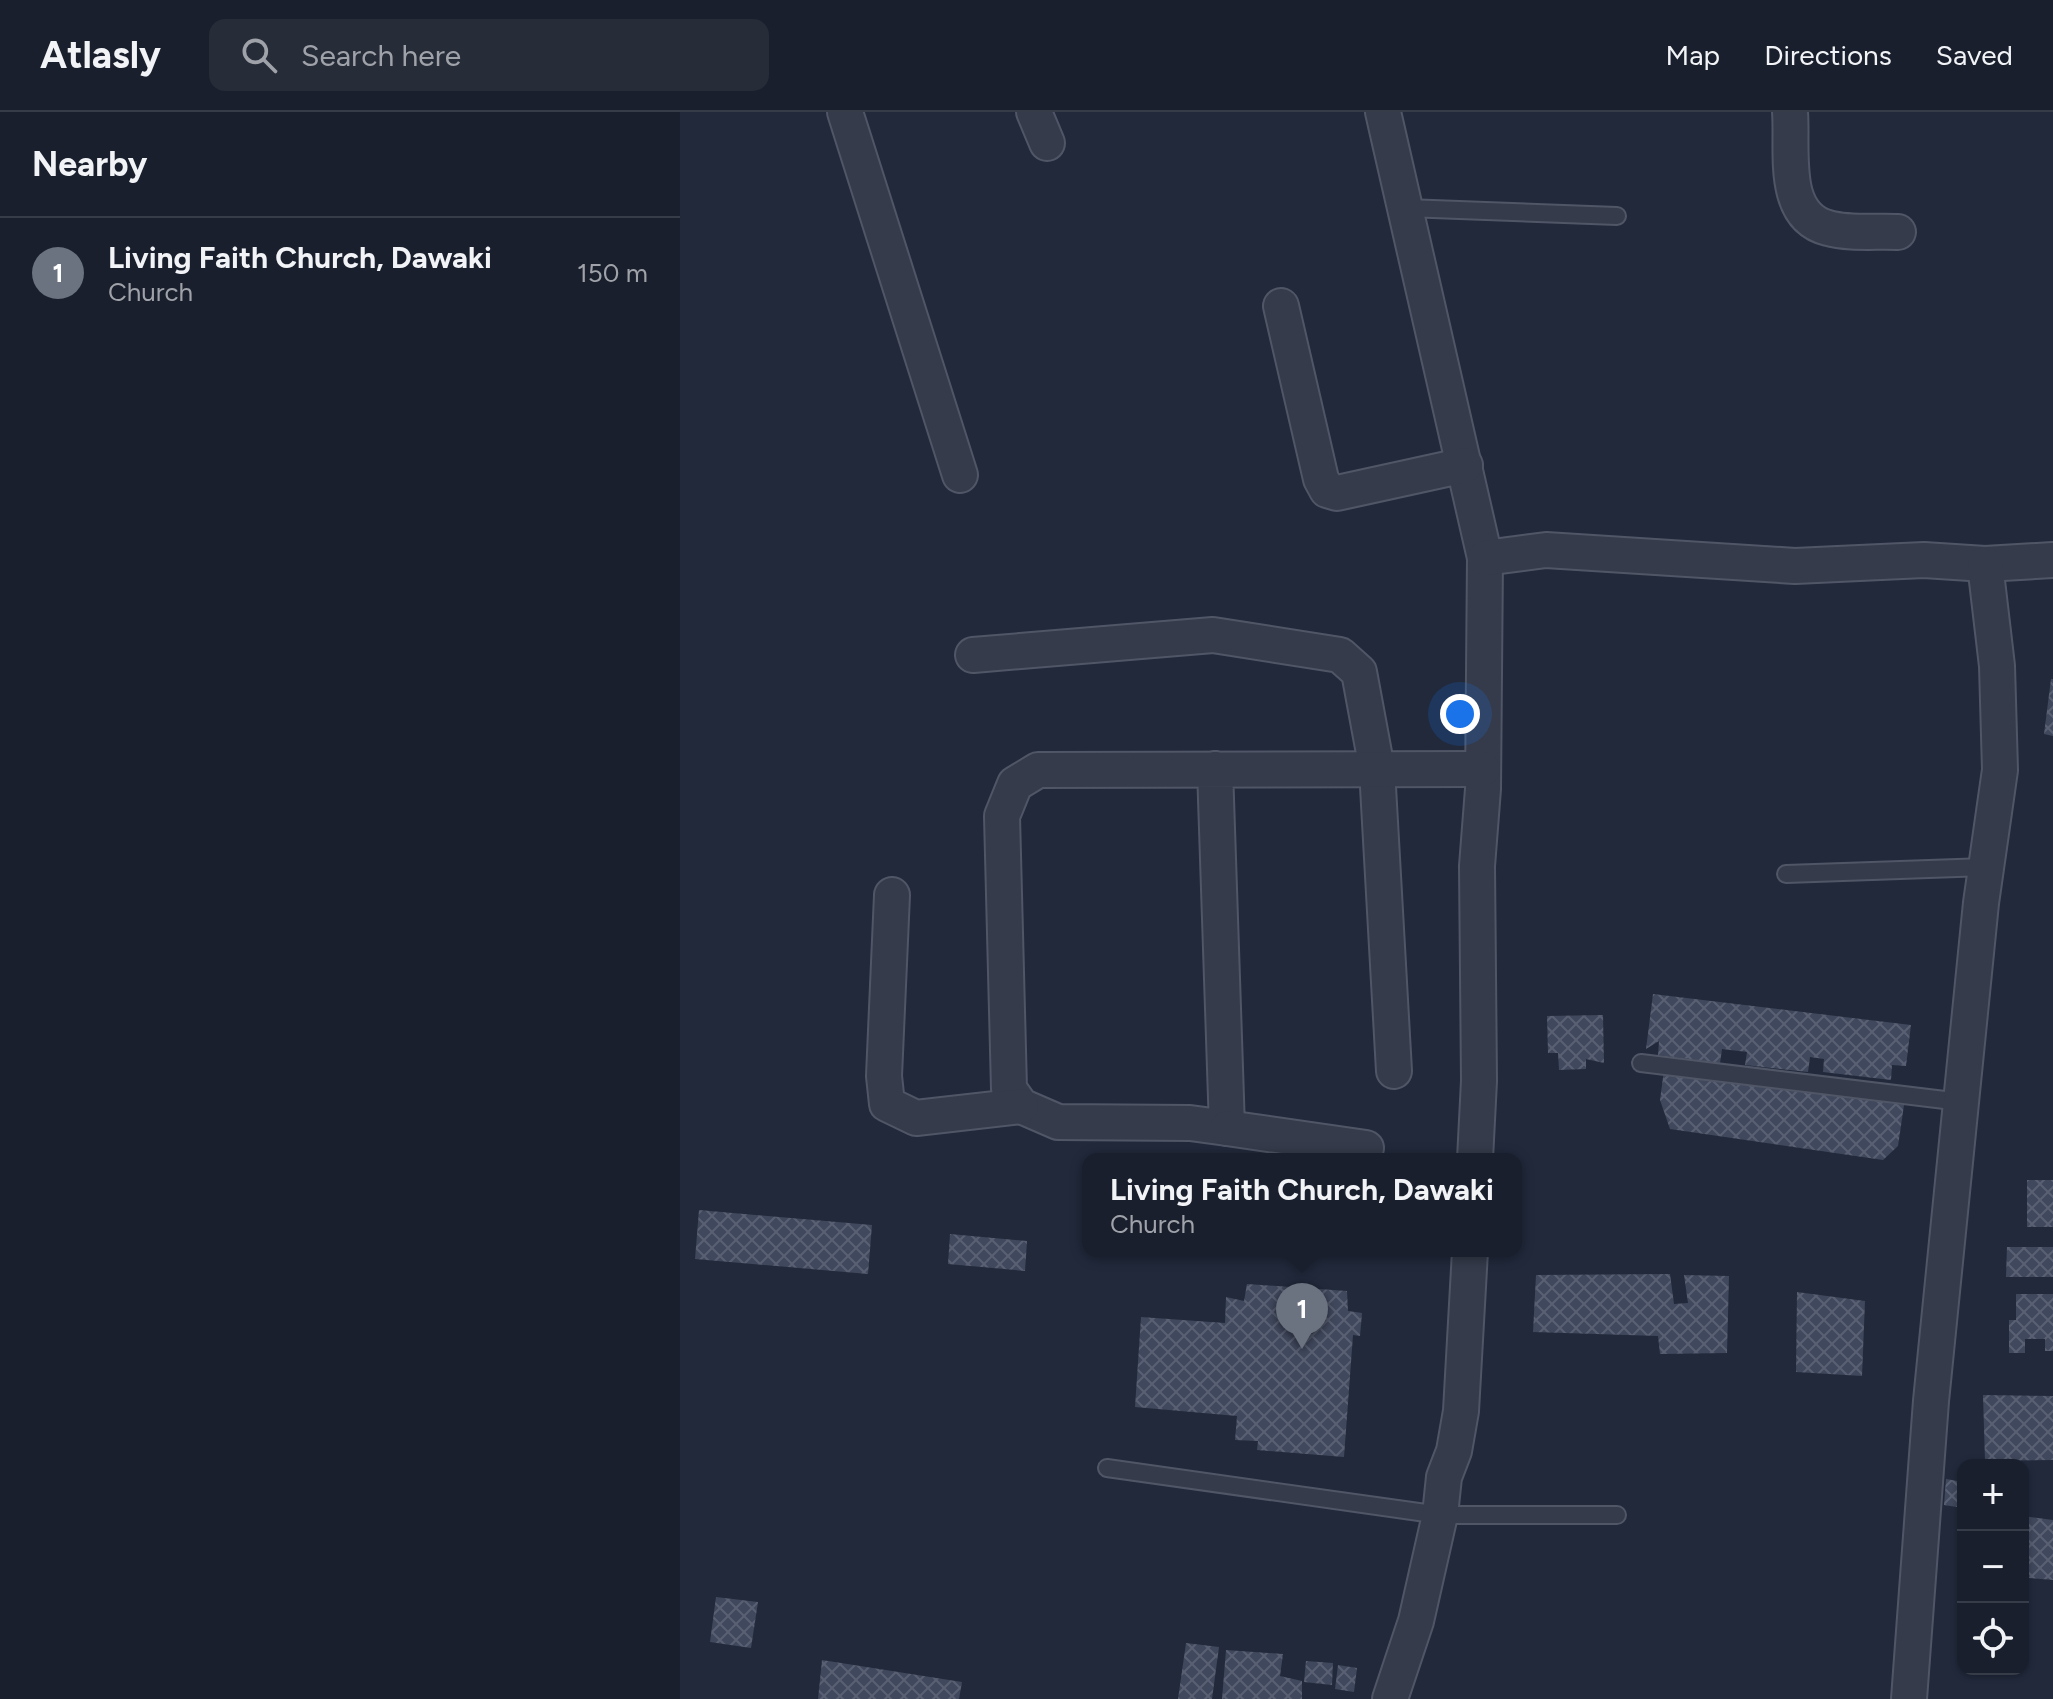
<!DOCTYPE html>
<html lang="en">
<head>
<meta charset="utf-8">
<style>
	body { margin:0; font-family:Figtree,sans-serif; background:#262c38; color:#f1f3f6 }
	.controls { position:absolute; right:24px; bottom:24px; display:grid; overflow:hidden; border-radius:16px; box-shadow:0 2px 6px #0004 }
	.controls button { width:72px; height:72px; display:grid; place-items:center; padding:0; border:0; border-bottom:2px solid #373d48; background:#191f2c; color:#f1f3f6; font:40px sans-serif }
	.you { position:absolute; left:780px; top:602px; width:28px; height:28px; margin:-20px; border:6px solid #fff; border-radius:50%; background:#1a73e8; box-shadow:0 0 0 12px #1a73e833 }
	.badge { display:grid; place-items:center; width:52px; height:52px; border-radius:50%; background:#81a1fb; color:#fff; font-size:26px; font-weight:700 }
	.pin { position:absolute; translate:-50% -66px; filter:drop-shadow(0 2px 4px #0008) }
	.pin::after { content:''; position:absolute; top:42px; width:28px; height:24px; background:inherit; clip-path:polygon(0 0,100% 0,50% 100%) }
	.popup { position:absolute; left:402px; top:1041px; width:440px; height:104px; box-sizing:border-box; display:grid; place-content:center; border-radius:16px; background:#191f2c; filter:drop-shadow(0 2px 6px #0005); font-size:26px; white-space:nowrap; color:#9fa2a9 }
	.popup b { font-size:30px; color:#f1f3f6 }
	.popup::after { content:''; position:absolute; left:50%; top:100%; margin-left:-16px; border:16px solid transparent; border-top-color:#191f2c }
	.list { margin:0; padding:0; list-style:none }
	h2 { display:flex; justify-content:space-between; align-items:center; height:104px; margin:0; padding:0 32px; font-size:34px }
	h2 small { font-size:26px; font-weight:400; color:#9fa2a9 }
	.list li { display:grid; grid-template-columns:52px 1fr auto; gap:24px; align-items:center; box-sizing:border-box; height:112px; padding:0 32px; border-top:2px solid #373d48 }
	.list b { display:block; font-size:30px; white-space:nowrap }
	.list p { margin:0; font-size:26px; white-space:nowrap; color:#9fa2a9 }
	.list em { font-size:26px; font-style:normal; color:#9fa2a9 }
	.icon { flex:none; width:44px; height:44px; fill:none; stroke:currentColor; stroke-width:2; stroke-linecap:round; stroke-linejoin:round }
	.map { position:relative; flex:none; width:1373px; height:1587px; overflow:hidden }
	header { display:flex; align-items:center; gap:48px; box-sizing:border-box; height:112px; padding:0 40px; background:#191f2c; border-bottom:2px solid #373d48 }
	header strong { font-size:38px }
	nav { display:flex; gap:44px; margin-inline-start:auto; font-size:28px }
	.search { width:560px; height:72px; background:#262c38; display:flex; align-items:center; gap:20px; box-sizing:border-box; padding:0 28px; border-radius:16px; color:#9fa2a9; font-size:30px }
	main { display:flex }
	aside { flex:1; background:#191f2c }
	.map>svg:first-child { display:block }
</style>
</head>
<body>
<header>
<strong>Atlasly</strong>
<div class="search"><svg class="icon" aria-label="search" viewBox="0 0 24 24"><circle cx="10" cy="10" r="6"/><path d="M15 15l6 6"/></svg>Search here</div>
<nav><a>Map</a><a>Directions</a><a>Saved</a></nav>
</header>
<main>
<aside>
<h2>Nearby<small></small></h2>
<ul class="list">
<li><span class="badge" style="background:#6b7280">1</span><div><b>Living Faith Church, Dawaki</b><p>Church</p></div><em>150 m</em></li>
</ul>
</aside>
<div class="map">
<svg width="1373" height="1587" viewBox="0 0 1373 1587">
	<defs>
		<pattern id="building-cross-hatch" width="8" height="8" patternUnits="userSpaceOnUse" patternTransform="scale(2)"><rect width="8" height="8" fill="#40485d"/><path d="M0 0l8 8M0 8l8-8" fill="none" stroke="#596073"/></pattern>
	</defs>
	<rect width="100%" height="100%" fill="#21293b"/>
	<g fill="url(#building-cross-hatch)">
		<polygon points="1371,567 1373,567 1373,624 1364,622"/>
		<polygon points="973,882 1231,913 1226,954 1212,953 1211,968 1143,960 1144,947 1130,945 1128,960 1065,953 1067,940 1042,937 1040,951 978,943 979,929 966,937"/>
		<polygon points="923,903 924,951 906,947 906,957 879,958 878,941 868,941 867,904"/>
		<polygon points="984,958 1224,993 1218,1034 1203,1048 990,1017 980,988"/>
		<rect x="1347" y="1068" width="26" height="47"/>
		<polygon points="19,1098 192,1113 188,1162 15,1147"/>
		<polygon points="270,1122 347,1129 345,1159 268,1152"/>
		<polygon points="1327,1135 1373,1135 1373,1165 1326,1165"/>
		<polygon points="990,1162 994,1192 1008,1191 1004,1163 1049,1164 1047,1241 980,1242 978,1224 853,1220 856,1163"/>
		<polygon points="567,1172 667,1179 668,1199 682,1201 680,1224 673,1223 664,1345 577,1338 578,1329 555,1328 557,1304 455,1295 461,1205 545,1211 546,1185 564,1189"/>
		<polygon points="1117,1180 1185,1189 1182,1264 1116,1260"/>
		<polygon points="1336,1182 1373,1182 1373,1239 1365,1239 1365,1227 1345,1227 1345,1241 1329,1241 1329,1208 1336,1208"/>
		<polygon points="1303,1283 1373,1284 1373,1348 1305,1349"/>
		<polygon points="1266,1367 1283,1370 1283,1396 1264,1393"/>
		<polygon points="1343,1404 1373,1408 1373,1468 1349,1466 1349,1473 1343,1473"/>
		<polygon points="36,1485 78,1490 71,1536 30,1530"/>
		<polygon points="506,1531 539,1535 532,1587 498,1587"/>
		<polygon points="546,1538 603,1542 600,1564 622,1569 622,1587 542,1587"/>
		<polygon points="142,1548 282,1570 279,1587 138,1587"/>
		<polygon points="626,1549 653,1551 652,1573 624,1570"/>
		<polygon points="658,1553 677,1556 674,1580 655,1577"/>
	</g>
	<g fill="none" stroke-linecap="round" stroke-linejoin="round">
		<g stroke="#505666" stroke-width="20">
			<g id="service">
				<polyline points="726,96 937,104"/>
				<polyline points="1106,762 1306,755"/>
				<polyline points="961,951 1281,990"/>
				<polyline points="427,1356 760,1403 937,1403"/>
			</g>
		</g>
		<g stroke="#505666" stroke-width="38">
			<g id="minor">
				<polyline points="165,0 280,363"/>
				<polyline points="354,0 367,31"/>
				<polyline points="703,0 805,446 803,677 797,754 799,969 795,1047"/>
				<path d="M1110,0C1113,37 1100,104 1148,116C1169,122 1196,119 1218,120"/>
				<polyline points="601,194 641,367 647,378 657,381 785,353"/>
				<polyline points="805,446 866,438 1115,454 1244,448 1305,452 1373,448"/>
				<polyline points="293,543 533,523 660,543 679,560 697,657 714,959"/>
				<polyline points="535,657 547,1016 510,1011 378,1010 341,994 329,977 322,704 335,672 358,658 803,657"/>
				<polyline points="212,783 204,964 207,992 236,1006 341,994"/>
				<polyline points="547,1016 686,1036"/>
				<polyline points="710,1587 736,1509 760,1403 764,1365 774,1339 781,1299 790,1139"/>
				<polyline points="1229,1587 1251,1289 1301,791 1320,658 1317,554 1305,452"/>
			</g>
		</g>
		<use href="#service" stroke="#353b4b" stroke-width="16"/>
		<use href="#minor" stroke="#353b4b" stroke-width="34"/>
	</g>
</svg>
<div class="controls">
<button>+</button>
<button>−</button>
<button><svg class="icon" aria-label="locate" viewBox="0 0 24 24"><circle cx="12" cy="12" r="6"/><path d="M12 2v4M12 18v4M2 12h4M18 12h4"/></svg></button>
</div>
<div class="you"></div>
<div class="pin badge" style="left:622px;top:1237px;background:#6b7280">1</div>
<div class="popup"><b>Living Faith Church, Dawaki</b>Church</div>
</div>
</main>
</body>
</html>
